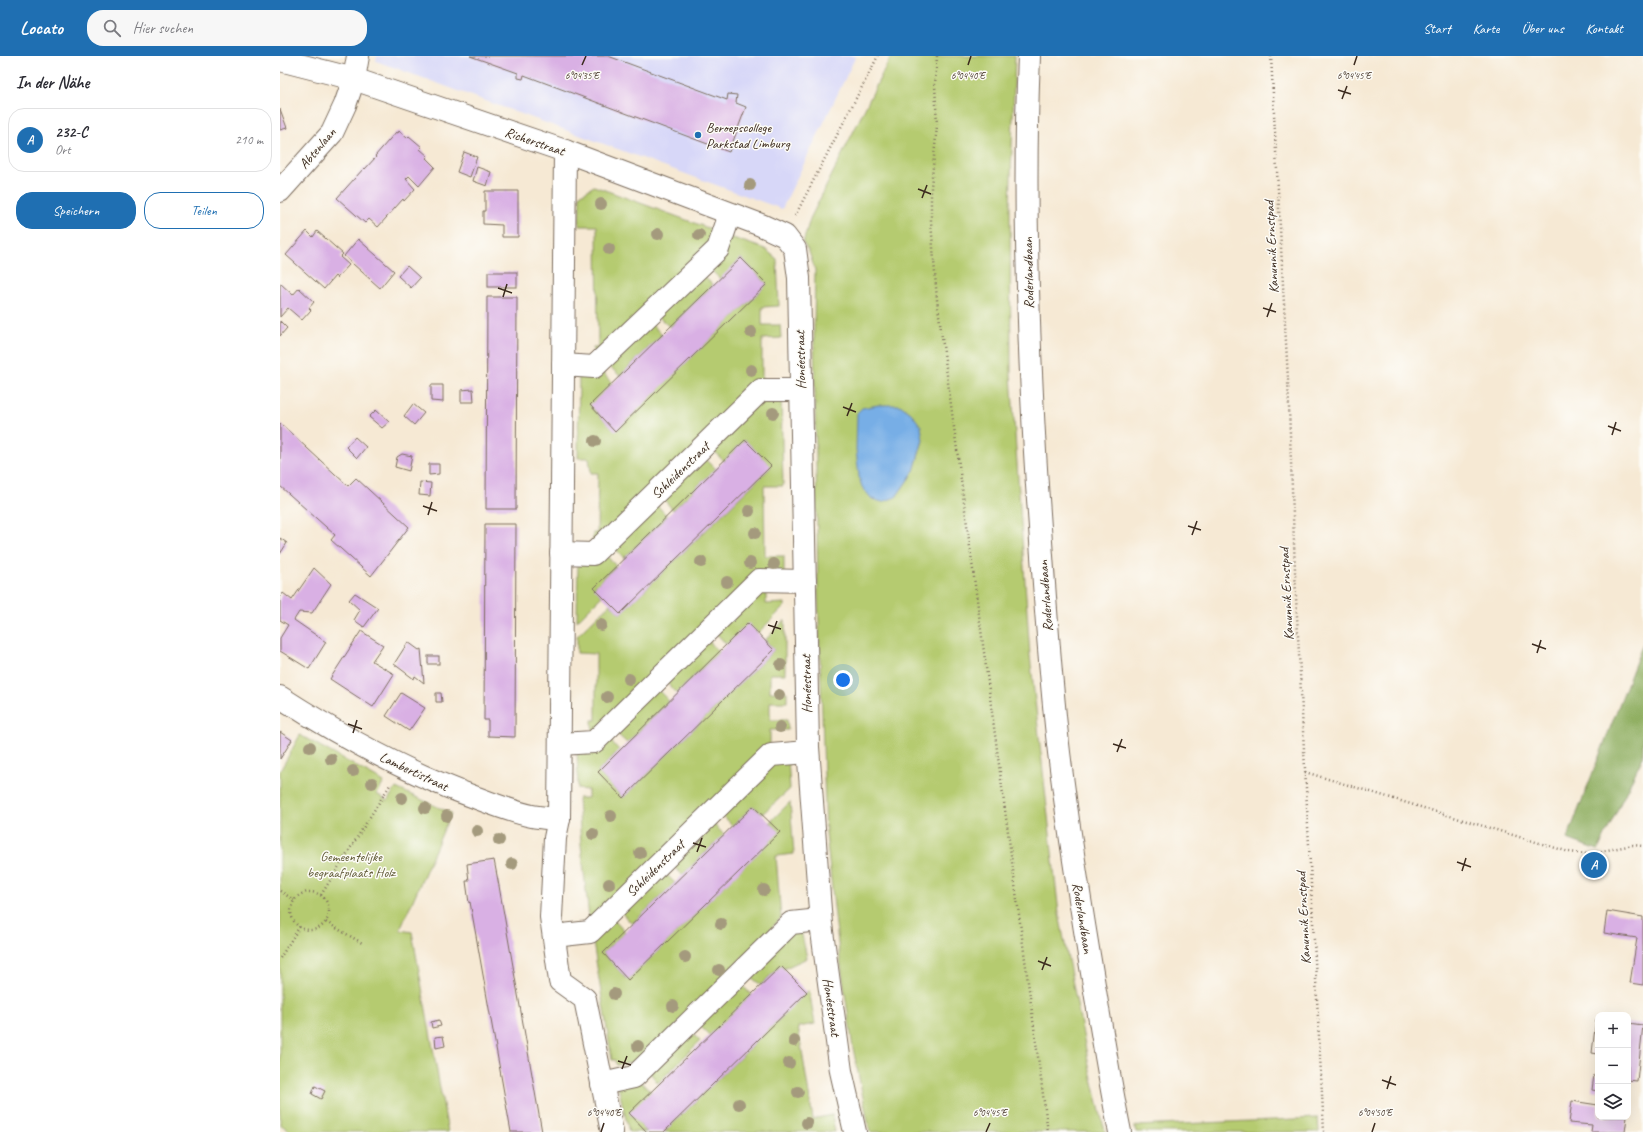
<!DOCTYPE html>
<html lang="de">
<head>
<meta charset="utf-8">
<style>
	body { margin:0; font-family:Caveat,sans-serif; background:#f7f7f7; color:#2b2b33 }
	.controls { position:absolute; right:12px; bottom:12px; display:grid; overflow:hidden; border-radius:8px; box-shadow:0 4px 16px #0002 }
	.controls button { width:36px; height:36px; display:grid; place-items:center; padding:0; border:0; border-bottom:1px solid #e1e1e2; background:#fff; color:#2b2b33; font:20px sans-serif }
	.you { position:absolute; left:563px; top:624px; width:14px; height:14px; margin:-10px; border:3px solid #fff; border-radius:50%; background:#1a73e8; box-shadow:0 0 0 6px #1a73e833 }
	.badge { display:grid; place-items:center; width:26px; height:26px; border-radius:50%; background:#1f6fb2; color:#fff; font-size:13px; font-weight:700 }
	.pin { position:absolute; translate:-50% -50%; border:2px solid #fff; box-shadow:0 1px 4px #0006 }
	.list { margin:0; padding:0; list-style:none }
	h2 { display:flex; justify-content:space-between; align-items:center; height:52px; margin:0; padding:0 16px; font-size:17px }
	h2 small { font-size:13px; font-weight:400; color:#7c7c81 }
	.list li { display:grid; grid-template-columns:26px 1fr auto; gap:12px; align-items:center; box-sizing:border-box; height:64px; margin:0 8px 8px; padding:0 8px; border:1px solid #e1e1e2; border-radius:16px }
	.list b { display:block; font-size:15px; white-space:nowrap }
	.list p { margin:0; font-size:13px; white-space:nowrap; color:#7c7c81 }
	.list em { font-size:13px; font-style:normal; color:#7c7c81 }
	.actions { display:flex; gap:8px; padding:12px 16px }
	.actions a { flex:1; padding:9px 0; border:1px solid #1f6fb2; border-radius:16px; text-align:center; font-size:14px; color:#1f6fb2 }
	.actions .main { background:#1f6fb2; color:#fff }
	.icon { flex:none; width:22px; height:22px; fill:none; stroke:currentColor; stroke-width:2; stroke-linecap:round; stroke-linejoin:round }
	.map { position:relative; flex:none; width:1363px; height:1076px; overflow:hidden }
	header { display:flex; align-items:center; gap:24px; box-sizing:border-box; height:56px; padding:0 20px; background:#1f6fb2; color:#fff }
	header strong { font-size:19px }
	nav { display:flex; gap:22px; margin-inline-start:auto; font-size:14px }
	.search { width:280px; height:36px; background:#f7f7f7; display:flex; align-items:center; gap:10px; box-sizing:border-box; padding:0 14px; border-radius:16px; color:#7c7c81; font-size:15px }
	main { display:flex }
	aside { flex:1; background:#fff }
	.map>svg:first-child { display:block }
</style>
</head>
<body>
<header>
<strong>Locato</strong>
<div class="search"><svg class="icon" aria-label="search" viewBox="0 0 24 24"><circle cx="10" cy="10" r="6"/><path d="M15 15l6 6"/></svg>Hier suchen</div>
<nav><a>Start</a><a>Karte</a><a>Über uns</a><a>Kontakt</a></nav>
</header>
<main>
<aside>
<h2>In der Nähe<small></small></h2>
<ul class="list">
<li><span class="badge">A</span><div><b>232-C</b><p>Ort</p></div><em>210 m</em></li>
</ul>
<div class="actions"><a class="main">Speichern</a><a>Teilen</a></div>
</aside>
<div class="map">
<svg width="1363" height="1076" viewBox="0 0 1363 1076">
	<rect width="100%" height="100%" fill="#fdfcf7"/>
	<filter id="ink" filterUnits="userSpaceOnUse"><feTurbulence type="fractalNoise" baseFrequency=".025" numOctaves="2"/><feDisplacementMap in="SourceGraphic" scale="8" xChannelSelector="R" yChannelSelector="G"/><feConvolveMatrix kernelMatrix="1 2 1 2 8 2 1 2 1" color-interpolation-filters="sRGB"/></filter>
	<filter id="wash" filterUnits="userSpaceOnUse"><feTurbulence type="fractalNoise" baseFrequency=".012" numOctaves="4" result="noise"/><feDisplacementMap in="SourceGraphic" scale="16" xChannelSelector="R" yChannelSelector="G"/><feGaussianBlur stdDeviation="0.9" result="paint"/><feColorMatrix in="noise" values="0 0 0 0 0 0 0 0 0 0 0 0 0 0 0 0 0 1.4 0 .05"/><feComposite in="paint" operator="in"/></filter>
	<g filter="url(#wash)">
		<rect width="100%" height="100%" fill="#f6e9d4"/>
		<polygon fill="#d7d7f8" points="97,0 576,0 502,153 96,5"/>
		<g fill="#b5cb6f" stroke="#787a46" fill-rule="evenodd">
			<path d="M611,0H735L730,150L731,319L750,600L779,858L810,1014L825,1076H590L573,992L559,896L546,778L538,538L534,275L535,214L529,196L523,187L530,163ZM643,384L634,415L616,441Z"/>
			<polygon points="314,130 439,176 314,306 313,292 318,292 317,170 299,170 300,139"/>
			<polygon points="447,180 485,193 497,203 499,250 482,251 482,269 500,269 501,282 482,283 482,329 313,493 313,477 317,477 318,417 311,417 309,402 298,402 299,316 319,313 332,327 313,353 335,375 487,228 461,202 440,223 427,210"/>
			<polygon points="420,217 433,229 390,271 376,259"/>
			<polygon points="369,265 382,279 340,320 326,307"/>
			<polygon points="484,339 501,339 503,430 484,430 485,500 504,500 504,519 476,519 313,681 312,664 316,664 316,598 297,597 297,580 330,548 340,558 491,411 465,384 444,405 430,392"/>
			<polygon points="422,399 436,413 393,454 381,440"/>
			<polygon points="374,446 387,460 344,502 331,488"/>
			<polygon points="323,496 336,510 314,531 322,540 297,565 298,501"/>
			<polygon points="486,528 486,548 505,547 505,550 478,577 471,571 447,589 434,575"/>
			<polygon points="505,564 505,618 490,618 490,636 507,636 507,646 490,646 490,664 507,664 508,674 490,674 490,694 310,871 301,789 298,742 308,742 308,734 298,733 297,690 326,680 339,694 318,716 343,742 494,594 485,584"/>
			<polygon points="426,582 439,596 397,637 384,624"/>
			<polygon points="376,632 389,645 347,687 333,674"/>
			<polygon points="20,679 104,726 97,738 107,745 116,732 171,757 120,874 132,876 168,1076 11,1076 0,1068 0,715"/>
			<polygon points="508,703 510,733 482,758 473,750 453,770 439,756 493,704"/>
			<polygon points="510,746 514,798 496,800 501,862 352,1015 350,1006 337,1009 335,1004 332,1004 312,880 332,862 345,876 323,897 348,924 499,776 490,766"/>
			<polygon points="431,765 444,779 402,819 389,806"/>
			<polygon points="381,813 395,827 352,868 340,855"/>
			<polygon points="520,870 527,902 503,913 500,910 481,929 467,918"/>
			<polygon points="459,925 471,939 430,980 416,966"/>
			<polygon points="529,934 535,968 518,971 533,1063 552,1059 555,1076 384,1076"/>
			<polygon points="409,974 420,985 378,1027 368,1014"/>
			<polygon points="358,1023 372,1036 350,1057 367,1076 349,1076 338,1030"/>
			<polygon points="1038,1062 1039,1076 856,1076 855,1070"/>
		</g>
		<polygon fill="#90af62" stroke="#666c40" points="1363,587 1363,701 1318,794 1287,783"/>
		<polygon fill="#77aee6" stroke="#596c82" points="598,349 620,349 631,357 641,370 643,384 634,415 616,441 602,446 592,443 582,431 579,421 576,393 577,357 582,352"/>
		<g id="blocks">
			<g fill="#d9b0e4">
				<polygon points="190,0 328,0 447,44 448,38 457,39 456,47 466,51 449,96 244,19 243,23 238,22 238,17"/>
				<polygon points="0,53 7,72 0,74"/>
				<polygon points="119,75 127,82 129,80 142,91 140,93 148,100 146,102 155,111 139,130 129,120 126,123 135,133 124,145 123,143 98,171 89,163 85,167 57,142 84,112 85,113 96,101 95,100 116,76 118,77"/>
				<polygon points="184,96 197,101 190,121 177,116"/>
				<polygon points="197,111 211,116 207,130 193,125"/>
				<polygon points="205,135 238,135 238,181 222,181 222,169 203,168 203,155 205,155"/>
				<polygon points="27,175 33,181 37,175 63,198 60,201 69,209 57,222 55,220 44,233 6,199"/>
				<polygon points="78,183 114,215 100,232 64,200"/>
				<polygon points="461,202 487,228 335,376 310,349"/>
				<polygon points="127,210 140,222 131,232 118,220"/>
				<rect x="208" y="216" width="29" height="15"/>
				<polygon points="0,227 13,239 19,232 34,246 29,252 31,254 22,264 8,252 0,261"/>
				<polygon points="207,241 237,241 236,453 206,453"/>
				<polygon points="0,265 7,272 0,280"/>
				<polygon points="151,329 163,329 163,346 151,345"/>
				<polygon points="193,333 194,346 181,346 181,334"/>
				<polygon points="133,348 144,357 134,369 124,360"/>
				<polygon points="96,354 109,366 102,372 89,361"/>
				<polygon points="0,367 68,430 76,422 129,471 91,520 51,484 55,479 0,430"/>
				<polygon points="75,381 86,391 77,402 66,391"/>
				<polygon points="465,384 491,410 340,558 314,532"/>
				<polygon points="122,398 132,400 129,415 115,411 117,401"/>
				<polygon points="149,408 159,408 159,418 149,419"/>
				<polygon points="140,426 151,427 150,440 139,439"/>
				<polygon points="205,468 236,468 235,681 208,680 208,664 204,664"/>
				<polygon points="0,482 7,487 0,498"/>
				<polygon points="34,512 51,528 32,557 19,556 14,564 46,586 29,613 0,595 0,582 8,569 0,564 0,542 3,537 12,544"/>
				<polygon points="75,537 98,552 84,571 74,564 80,554 69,544"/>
				<polygon points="468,567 494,594 343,742 318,716"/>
				<polygon points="81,575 103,589 92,605 114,618 93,651 50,623"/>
				<polygon points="128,586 139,594 141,593 144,627 135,620 134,623 114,608"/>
				<rect x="148" y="600" width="11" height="8"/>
				<polygon points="121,637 145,652 129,675 106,660"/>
				<polygon points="156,637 161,637 162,646 156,646"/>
				<polygon points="0,676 12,684 0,703"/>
				<polygon points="473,750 500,776 348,924 323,897"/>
				<polygon points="214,804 219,830 262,1076 231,1076 190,846 189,847 186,825 189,825 187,808"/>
				<polygon points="1327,855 1363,861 1363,929 1350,927 1357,882 1324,877"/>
				<polygon points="501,910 527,936 384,1076 367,1076 349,1057"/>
				<polygon points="1316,963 1318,963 1318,998 1312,997"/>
				<polygon points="159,964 161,970 152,972 151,966"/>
				<polygon points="1348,967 1363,969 1357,1025 1348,1024"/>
				<polygon points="163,980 165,990 156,992 155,981"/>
				<polygon points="1314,1019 1318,1020 1318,1035 1312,1034"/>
				<polygon points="35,1030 45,1035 41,1043 32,1038"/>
				<polygon points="1292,1045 1318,1049 1318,1061 1347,1061 1345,1076 1311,1076 1312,1069 1289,1067"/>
			</g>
		</g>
	</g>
	<g filter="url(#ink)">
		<use href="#blocks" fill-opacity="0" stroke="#7c6d5e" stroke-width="1"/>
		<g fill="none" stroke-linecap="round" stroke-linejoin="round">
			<g stroke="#7c6d5e" stroke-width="24">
				<g id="street">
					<polyline points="0,4 74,23 285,95 481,169 505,180 515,193 519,222 528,691 541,868 561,1015 575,1076"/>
					<polyline points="285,95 279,763 275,782 271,861 280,925 305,943 332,1076"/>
					<polyline points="0,135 52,77 65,49 74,23 78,0"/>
					<polyline points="283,309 314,311 438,193 450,158"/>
					<polyline points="281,497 313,498 481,334 521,334"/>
					<path d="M0,641C62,681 127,717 197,742C215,749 233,756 252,760C261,762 270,762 279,763"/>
					<polyline points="280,688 314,686 479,524 525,525"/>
					<polyline points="274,880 310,876 491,699 528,696"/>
					<polyline points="322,1028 354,1021 511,867 540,864"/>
				</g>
			</g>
			<g stroke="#7c6d5e" stroke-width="24">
				<path id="primary" d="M749,0C743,143 748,286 757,429C763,512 768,596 777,679C785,752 797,826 809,899C819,958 828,1017 840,1076"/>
			</g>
			<g stroke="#7c6d5e" stroke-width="2.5" stroke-dasharray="1 3" stroke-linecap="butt">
				<polyline points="657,0 655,28 657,70 651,131 651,165 657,244 768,1076"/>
				<polyline points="991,0 1008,324 1016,541 1044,1076"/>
				<polyline points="515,160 598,0"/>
				<polyline points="1025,716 1289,796 1307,798 1353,789 1363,790"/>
				<polyline points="0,835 14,844"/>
				<circle cx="30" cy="855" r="19"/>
				<polyline points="41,839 110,729"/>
				<polyline points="46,866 82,887"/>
				<polyline points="0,902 20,870"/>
			</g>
			<use href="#street" stroke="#fff" stroke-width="22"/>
			<use href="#primary" stroke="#fff" stroke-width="22"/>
		</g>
		<g fill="#a49a7d">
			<circle cx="470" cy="129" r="6"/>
			<circle cx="321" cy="148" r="6"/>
			<circle cx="378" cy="178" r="6"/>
			<circle cx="419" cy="179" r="6"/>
			<circle cx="329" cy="193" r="6"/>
			<circle cx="471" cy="276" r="6"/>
			<circle cx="471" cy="314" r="6"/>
			<circle cx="493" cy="357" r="6"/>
			<circle cx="315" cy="385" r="6"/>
			<circle cx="469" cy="455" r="6"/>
			<circle cx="475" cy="477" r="6"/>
			<circle cx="421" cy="506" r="6"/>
			<circle cx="470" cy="507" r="6"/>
			<circle cx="494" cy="508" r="6"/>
			<circle cx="447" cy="526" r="6"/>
			<circle cx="321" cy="569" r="6"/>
			<circle cx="501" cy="609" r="6"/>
			<circle cx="349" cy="623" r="6"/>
			<circle cx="499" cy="639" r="6"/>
			<circle cx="327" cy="641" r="6"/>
			<circle cx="500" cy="671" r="6"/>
			<circle cx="30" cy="691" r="6"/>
			<circle cx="51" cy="703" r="6"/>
			<circle cx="73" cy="715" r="6"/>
			<circle cx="92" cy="727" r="6"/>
			<circle cx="122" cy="742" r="6"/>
			<circle cx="145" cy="752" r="6"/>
			<circle cx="167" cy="760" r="6"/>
			<circle cx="331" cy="760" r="6"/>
			<circle cx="197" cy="775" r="6"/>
			<circle cx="313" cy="778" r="6"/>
			<circle cx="219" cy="784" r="6"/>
			<circle cx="360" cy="797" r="6"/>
			<circle cx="232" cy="808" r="6"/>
			<circle cx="329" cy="828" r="6"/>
			<circle cx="484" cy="834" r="6"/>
			<circle cx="441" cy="868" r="6"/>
			<circle cx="405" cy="901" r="6"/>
			<circle cx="439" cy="914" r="6"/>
			<circle cx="334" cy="938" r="6"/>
			<circle cx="393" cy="950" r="6"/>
			<circle cx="514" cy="985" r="6"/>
			<circle cx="358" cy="990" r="6"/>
			<circle cx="509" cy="1007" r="6"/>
			<circle cx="518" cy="1036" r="6"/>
			<circle cx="459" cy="1048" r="6"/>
			<circle cx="527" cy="1067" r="6"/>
		</g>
	</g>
	<path fill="none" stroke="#3b2a1e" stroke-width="1.5" d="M302,9L306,0M688,9L691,0M1074,9L1077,0M1058,34L1071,38M1062,43L1067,30M638,133L651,138M642,142L647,129M218,232L232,237M223,241L227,228M983,252L996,256M987,261L992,247M563,351L576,356M567,360L572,347M1328,370L1341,375M1332,379L1336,366M143,450L157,455M148,459L152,446M908,470L921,474M912,479L917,465M488,569L501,573M492,578L497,565M1252,588L1266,593M1257,597L1261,584M68,668L82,673M73,677L77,664M833,688L846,692M837,696L842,683M413,787L426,791M417,796L422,782M1177,806L1191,811M1182,815L1186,802M758,905L771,910M762,914L767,901M338,1005L351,1009M342,1013L347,1000M1102,1024L1116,1029M1107,1033L1111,1020M321,1076L324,1067M706,1076L710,1067M1092,1076L1095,1067"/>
	<circle fill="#1f6fb2" stroke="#fdfcf7" stroke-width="1.5" cx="418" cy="79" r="4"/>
	<g text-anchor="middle" stroke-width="3" stroke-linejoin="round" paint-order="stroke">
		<g font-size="14" fill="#3b2a1e" stroke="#fdfcf7" text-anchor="start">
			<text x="426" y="76">Beroepscollege<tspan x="426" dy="16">Parkstad Limburg</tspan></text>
		</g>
		<g font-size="14" fill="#3b2a1e" stroke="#fdfcf7">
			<text transform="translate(255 85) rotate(19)" y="5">Richerstraat</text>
			<text transform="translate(37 92) rotate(-50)" y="5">Abtenlaan</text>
			<text transform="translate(991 191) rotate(-93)" y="5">Kanunnik Ernstpad</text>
			<text transform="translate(748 217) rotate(-91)" y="5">Roderlandbaan</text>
			<text transform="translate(520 304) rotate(-91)" y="5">Honéestraat</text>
			<text transform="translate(400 414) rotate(-44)" y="5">Schleidenstraat</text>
			<text transform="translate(1006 538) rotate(-93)" y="5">Kanunnik Ernstpad</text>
			<text transform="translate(765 540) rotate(-94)" y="5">Roderlandbaan</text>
			<text transform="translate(526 628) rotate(-91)" y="5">Honéestraat</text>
			<text transform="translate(134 715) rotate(25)" y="5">Lambertistraat</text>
			<text transform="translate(375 812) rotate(-44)" y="5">Schleidenstraat</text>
			<text transform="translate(803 862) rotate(81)" y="5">Roderlandbaan</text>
			<text transform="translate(1023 862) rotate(-93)" y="5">Kanunnik Ernstpad</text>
			<text transform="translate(552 951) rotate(82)" y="5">Honéestraat</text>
		</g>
		<g font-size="14" fill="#605a36" stroke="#fdfcf7">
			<text x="71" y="805">Gemeentelijke<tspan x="71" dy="16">begraafplaats Holz</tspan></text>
		</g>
	</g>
	<g font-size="10" text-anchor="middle" fill="#3b2a1e" stroke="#fdfcf7" stroke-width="3" stroke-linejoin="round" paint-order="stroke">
		<text x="688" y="23">6°04'40"E</text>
		<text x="1074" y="23">6°04'45"E</text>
		<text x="302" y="23">6°04'35"E</text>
		<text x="324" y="1060">6°04'40"E</text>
		<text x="710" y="1060">6°04'45"E</text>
		<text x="1095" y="1060">6°04'50"E</text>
	</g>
</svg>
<div class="controls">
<button>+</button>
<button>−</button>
<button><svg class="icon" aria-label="layers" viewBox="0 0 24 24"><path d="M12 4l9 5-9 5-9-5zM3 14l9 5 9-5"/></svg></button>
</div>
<div class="you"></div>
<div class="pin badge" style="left:1314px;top:809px">A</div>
</div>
</main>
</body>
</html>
